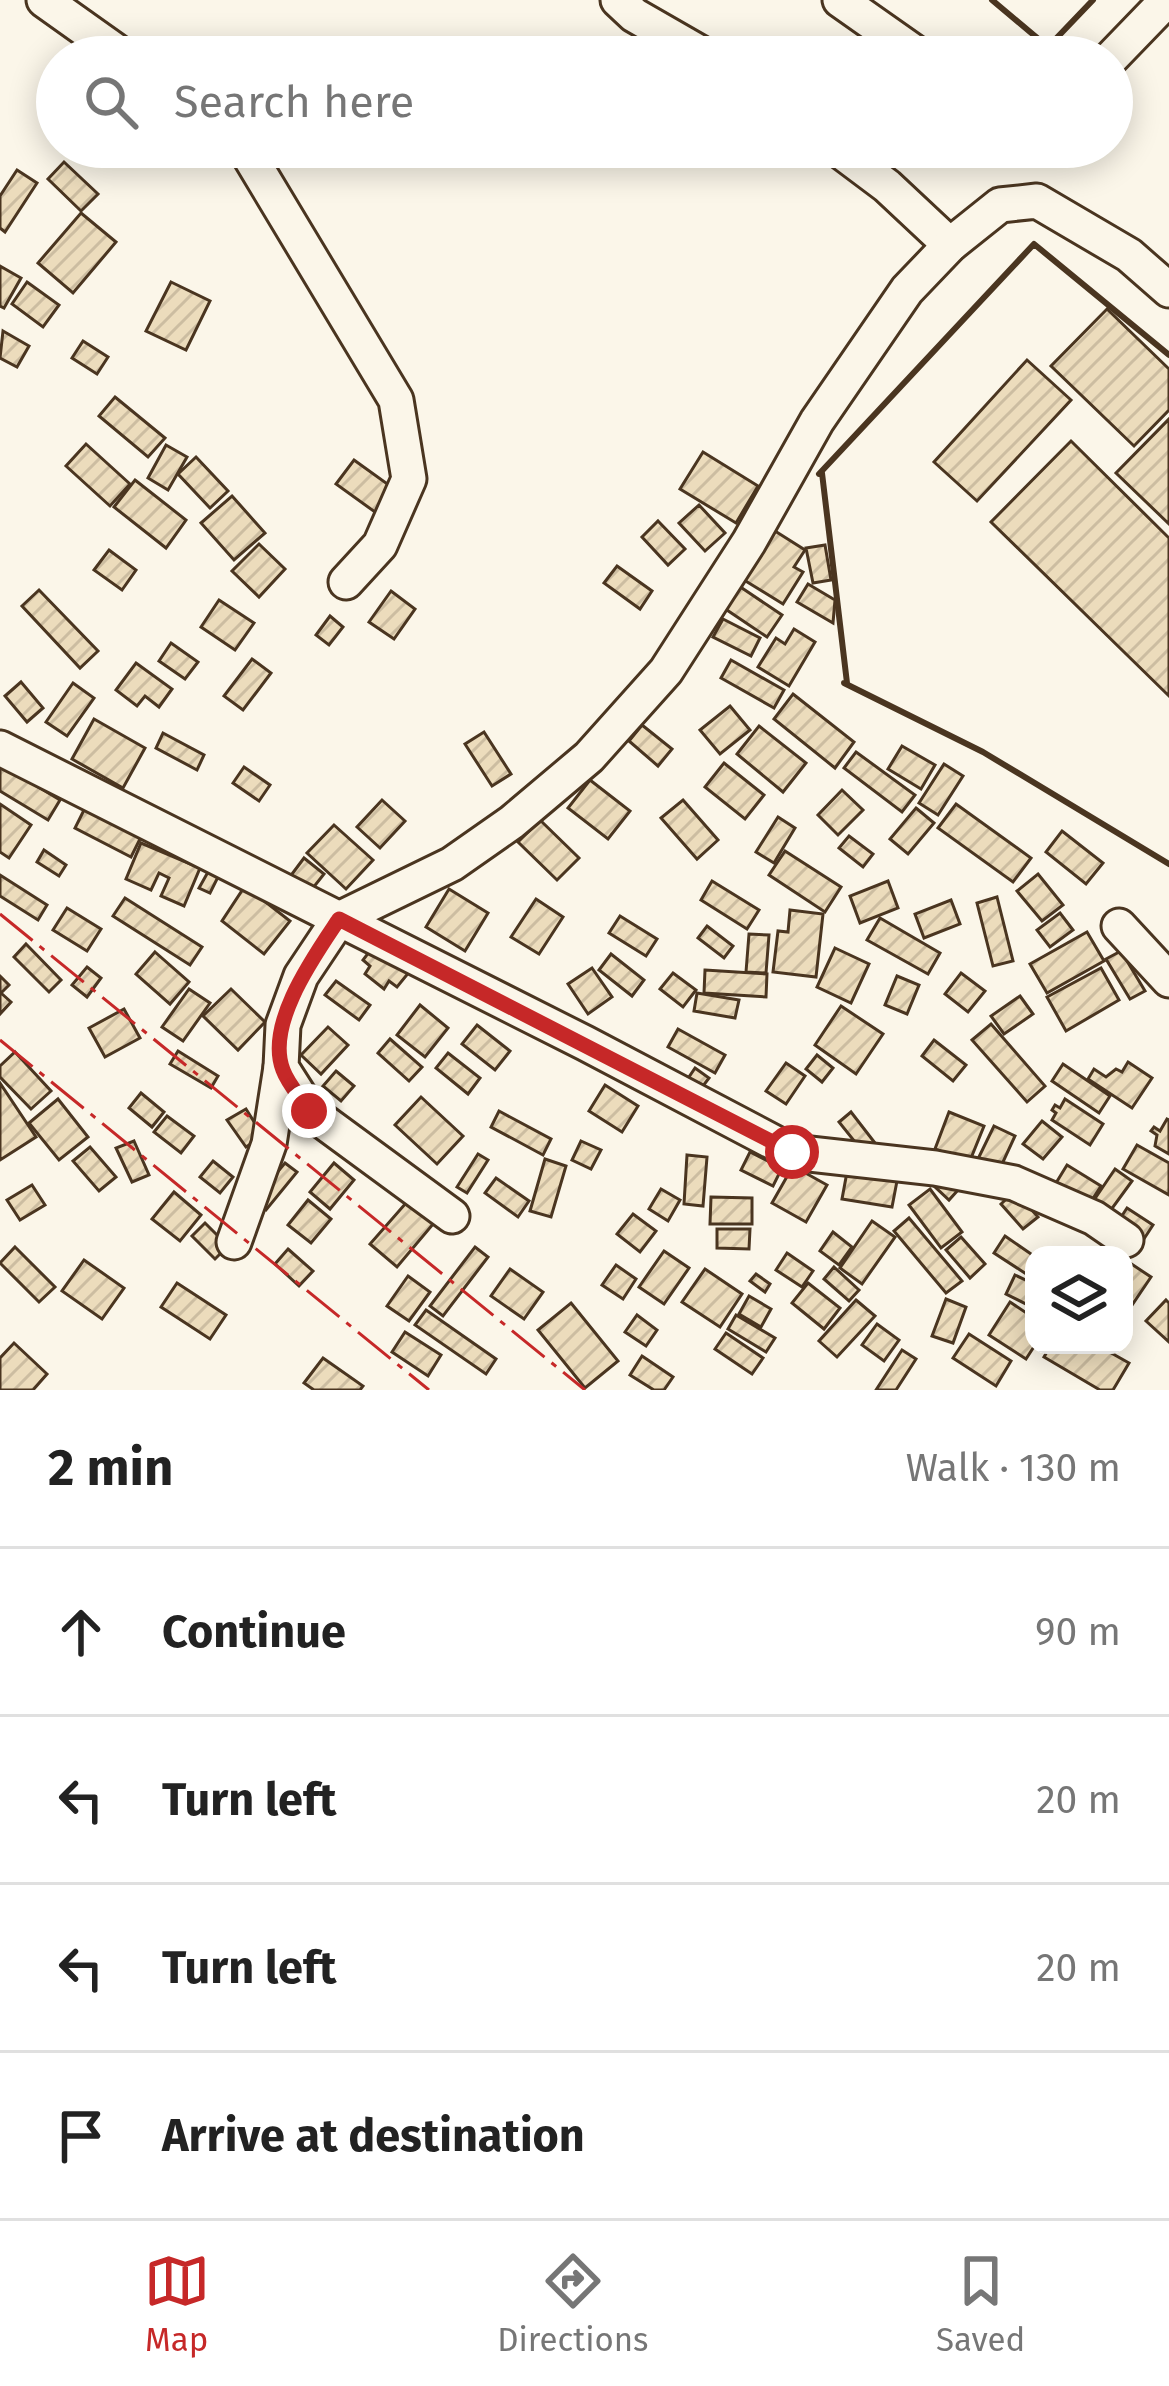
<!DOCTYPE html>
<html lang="en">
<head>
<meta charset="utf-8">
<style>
	body { margin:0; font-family:"Fira Sans",sans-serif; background:#f6f6f6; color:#222 }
	.controls { position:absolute; right:36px; bottom:36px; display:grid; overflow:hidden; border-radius:24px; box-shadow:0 6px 30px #0003 }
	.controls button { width:108px; height:108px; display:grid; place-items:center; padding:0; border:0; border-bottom:3px solid #e0e0e0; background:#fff; color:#222; font:60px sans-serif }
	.stop { position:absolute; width:36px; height:36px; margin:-27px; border:9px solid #c62828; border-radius:50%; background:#fff }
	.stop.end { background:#c62828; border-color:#fff; box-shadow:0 3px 12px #0008 }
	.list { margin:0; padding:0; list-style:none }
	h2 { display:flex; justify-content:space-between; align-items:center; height:156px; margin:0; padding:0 48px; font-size:51px }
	h2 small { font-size:39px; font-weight:400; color:#767676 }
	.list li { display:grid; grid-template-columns:78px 1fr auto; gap:36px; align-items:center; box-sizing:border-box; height:168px; padding:0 48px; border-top:3px solid #e0e0e0 }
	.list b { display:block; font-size:45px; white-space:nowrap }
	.list em { font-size:39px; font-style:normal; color:#767676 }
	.icon { flex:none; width:66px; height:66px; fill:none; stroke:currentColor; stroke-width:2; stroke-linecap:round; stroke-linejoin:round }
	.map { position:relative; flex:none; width:1169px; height:1390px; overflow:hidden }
	.search { position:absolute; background:#fff; box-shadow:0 6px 30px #0003; left:36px; right:36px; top:36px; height:132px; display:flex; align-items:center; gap:30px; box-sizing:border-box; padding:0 42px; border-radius:66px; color:#767676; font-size:45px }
	.sheet { height:828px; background:#fff }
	nav { display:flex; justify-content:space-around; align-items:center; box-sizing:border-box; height:168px; border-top:3px solid #e0e0e0; background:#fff; font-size:33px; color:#767676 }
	nav a { display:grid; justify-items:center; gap:6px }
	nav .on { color:#c62828 }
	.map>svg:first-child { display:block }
</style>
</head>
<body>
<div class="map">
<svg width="1169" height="1390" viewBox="0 0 1169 1390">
	<defs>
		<pattern id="building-hatch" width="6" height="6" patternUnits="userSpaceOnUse" patternTransform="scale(3)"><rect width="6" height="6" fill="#ecdcbc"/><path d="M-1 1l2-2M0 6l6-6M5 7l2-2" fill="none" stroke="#ccbda1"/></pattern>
	</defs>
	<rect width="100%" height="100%" fill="#fbf6e9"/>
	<g fill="url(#building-hatch)" stroke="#4a3520" stroke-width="3">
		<polygon points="64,162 98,194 81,211 48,179"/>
		<polygon points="17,170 37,183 5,232 0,228 0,196"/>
		<polygon points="81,213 116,242 73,293 38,263"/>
		<polygon points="0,266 21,278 4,308 0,306"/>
		<polygon points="27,282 59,305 43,327 12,304"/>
		<polygon points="171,282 210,301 186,350 146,331"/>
		<polygon points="1107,309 1169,369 1169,410 1134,446 1051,366"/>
		<polygon points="3,331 29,346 17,367 0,358"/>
		<polygon points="83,341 108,357 97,374 72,358"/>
		<polygon points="1027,360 1071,400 977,501 934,462"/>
		<polygon points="115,397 165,438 148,457 99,416"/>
		<polygon points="1169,419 1169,524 1116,473"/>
		<polygon points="1071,441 1169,538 1169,696 991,522"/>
		<polygon points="86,444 130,484 110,506 66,466"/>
		<polygon points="166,445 187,457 168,490 148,478"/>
		<polygon points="703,452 758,486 736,523 680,489"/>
		<polygon points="196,457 228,491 210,508 178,474"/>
		<polygon points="354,460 393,488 375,512 336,484"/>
		<polygon points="135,480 186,520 166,548 114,507"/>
		<polygon points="232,496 265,533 234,560 201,523"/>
		<polygon points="699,505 725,533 705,551 679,523"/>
		<polygon points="658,521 685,549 668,565 642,537"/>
		<polygon points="775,531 805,550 794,567 803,572 783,604 744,580"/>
		<polygon points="259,544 285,569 259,597 232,571"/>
		<polygon points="825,545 831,580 813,583 806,548"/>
		<polygon points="109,550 136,570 122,590 94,570"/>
		<polygon points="617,566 652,591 640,609 604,583"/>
		<polygon points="736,584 782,615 767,637 721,606"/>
		<polygon points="808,584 835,600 833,623 797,602"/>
		<polygon points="39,590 98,651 80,668 22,606"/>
		<polygon points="391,591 415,609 394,639 369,622"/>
		<polygon points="219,600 254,623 235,650 201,627"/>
		<polygon points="330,616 343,627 329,645 316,635"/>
		<polygon points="723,619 760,638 751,656 713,637"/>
		<polygon points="794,629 815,642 789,686 758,667 776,638 785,644"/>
		<polygon points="171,643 198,662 185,679 159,661"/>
		<polygon points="252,659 271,673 243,710 224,696"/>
		<polygon points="731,660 784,690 774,708 721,678"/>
		<polygon points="136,663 172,689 159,707 145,696 137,706 116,690"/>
		<polygon points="21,682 43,708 27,722 5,696"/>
		<polygon points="73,683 94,698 67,736 46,722"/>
		<polygon points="793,694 854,742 835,768 774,719"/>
		<polygon points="730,706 750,730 720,754 700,730"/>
		<polygon points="94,719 145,748 123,788 72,759"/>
		<polygon points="642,725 672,749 658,766 629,741"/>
		<polygon points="759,726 806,763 783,792 737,754"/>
		<polygon points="484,732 511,774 492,786 465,744"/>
		<polygon points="163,733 204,755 197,770 156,748"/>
		<polygon points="902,746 935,765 921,789 888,769"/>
		<polygon points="856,752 915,795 902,812 844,768"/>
		<polygon points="724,763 764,795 745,819 705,787"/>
		<polygon points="0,764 60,800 48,820 0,791"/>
		<polygon points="944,764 963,776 938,815 919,803"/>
		<polygon points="244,767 270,785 259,801 233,783"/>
		<polygon points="590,780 630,811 608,839 568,808"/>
		<polygon points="842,790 863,810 838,835 818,815"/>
		<polygon points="382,800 405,821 380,848 357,827"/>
		<polygon points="683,800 718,840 697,859 661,818"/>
		<polygon points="0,804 31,825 9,858 0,852"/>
		<polygon points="956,804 1031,858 1013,882 938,828"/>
		<polygon points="85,808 141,837 131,857 75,828"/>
		<polygon points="916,808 934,823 908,854 890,839"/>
		<polygon points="778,817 795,828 774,863 756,852"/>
		<polygon points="540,820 579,858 557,880 518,842"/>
		<polygon points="334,825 373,860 346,889 307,853"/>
		<polygon points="1062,831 1103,863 1086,884 1046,852"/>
		<polygon points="849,836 873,854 863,867 839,848"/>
		<polygon points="141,843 200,868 184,906 161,896 169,878 159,873 151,890 126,879"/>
		<polygon points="44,850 66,865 59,876 37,862"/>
		<polygon points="785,851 841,887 825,912 769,875"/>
		<polygon points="304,858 324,874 309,893 289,878"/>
		<polygon points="208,872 218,877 210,893 199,888"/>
		<polygon points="1038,874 1063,905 1042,921 1017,891"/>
		<polygon points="0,875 47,905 38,920 0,896"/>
		<polygon points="712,881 759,910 747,929 701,900"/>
		<polygon points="888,881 898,908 860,923 850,896"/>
		<polygon points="245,886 290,921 264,954 222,921"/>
		<polygon points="449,889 488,913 465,951 426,927"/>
		<polygon points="997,897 1013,961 993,966 977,903"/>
		<polygon points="125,898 202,947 190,965 113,916"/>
		<polygon points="536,899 563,917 539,954 511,937"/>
		<polygon points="951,900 960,924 924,938 915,914"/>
		<polygon points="67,908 101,929 87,951 53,930"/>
		<polygon points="790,910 823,914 816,977 773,972 778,931 788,932"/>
		<polygon points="1060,913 1073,930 1050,947 1037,930"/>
		<polygon points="620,916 657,939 646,956 609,933"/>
		<polygon points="880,918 940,953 928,974 867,940"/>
		<polygon points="707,926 733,946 724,958 698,938"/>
		<polygon points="1087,932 1104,961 1047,993 1030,964"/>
		<polygon points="749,934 769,935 766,973 746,972"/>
		<polygon points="26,944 61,980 49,992 14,957"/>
		<polygon points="375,944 410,971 397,987 389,981 384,989 365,974 370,966 363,960"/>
		<polygon points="835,948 869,964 851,1003 817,987"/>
		<polygon points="1121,951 1145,991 1130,999 1106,959"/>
		<polygon points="155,952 189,982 170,1004 136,974"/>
		<polygon points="611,954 644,980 632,996 599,970"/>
		<polygon points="87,967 101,978 87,997 72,985"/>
		<polygon points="592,968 612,997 588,1014 568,984"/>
		<polygon points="1101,968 1119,1000 1066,1031 1047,997"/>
		<polygon points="705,970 767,974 766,997 704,993"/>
		<polygon points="673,973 696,990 683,1007 660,989"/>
		<polygon points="961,973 985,991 968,1012 945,994"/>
		<polygon points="0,976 9,985 1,993 11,1002 0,1014"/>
		<polygon points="897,976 919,985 907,1014 885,1005"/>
		<polygon points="336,981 370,1005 359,1020 325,995"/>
		<polygon points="189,989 210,1003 183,1041 162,1027"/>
		<polygon points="231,989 265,1022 238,1050 203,1016"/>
		<polygon points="697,993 739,1000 735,1018 694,1011"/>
		<polygon points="1020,996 1033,1014 1004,1034 991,1016"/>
		<polygon points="420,1005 448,1028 425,1057 397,1035"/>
		<polygon points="841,1006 883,1034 856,1074 815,1045"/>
		<polygon points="124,1009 140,1038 105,1057 89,1028"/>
		<polygon points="991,1024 1045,1086 1027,1102 972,1040"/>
		<polygon points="477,1025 510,1051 495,1070 462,1044"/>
		<polygon points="328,1027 348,1045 321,1074 301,1055"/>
		<polygon points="678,1029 725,1055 715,1073 668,1047"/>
		<polygon points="390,1039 422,1067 409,1081 378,1053"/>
		<polygon points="934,1040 966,1065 953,1081 922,1056"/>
		<polygon points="178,1051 218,1076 211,1088 170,1064"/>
		<polygon points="15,1052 51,1091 31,1109 0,1077 0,1066"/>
		<polygon points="448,1053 480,1078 468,1094 436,1068"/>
		<polygon points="817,1055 833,1068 822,1082 806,1069"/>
		<polygon points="1128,1062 1152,1078 1132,1108 1088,1079 1094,1069 1106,1077 1116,1069 1122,1072"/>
		<polygon points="786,1063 805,1076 786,1104 766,1091"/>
		<polygon points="1063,1064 1110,1096 1099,1113 1052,1081"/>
		<polygon points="695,1068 709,1078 700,1090 687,1080"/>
		<polygon points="336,1071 354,1086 341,1101 323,1086"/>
		<polygon points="0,1083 36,1137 0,1160"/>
		<polygon points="605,1085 638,1106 622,1132 589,1111"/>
		<polygon points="141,1093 164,1112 152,1127 129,1108"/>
		<polygon points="421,1097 463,1136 437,1164 395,1125"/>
		<polygon points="58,1099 88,1137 59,1160 29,1123"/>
		<polygon points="1065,1099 1103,1124 1090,1145 1052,1120 1056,1113 1052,1110 1055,1105 1060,1108"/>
		<polygon points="246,1109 263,1136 246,1147 227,1120"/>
		<polygon points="499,1111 551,1139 543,1155 491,1127"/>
		<polygon points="851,1112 875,1143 863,1152 839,1122"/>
		<polygon points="949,1112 984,1126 969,1163 935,1149"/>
		<polygon points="167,1116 194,1136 181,1153 154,1132"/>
		<polygon points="1167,1119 1169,1120 1169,1154 1155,1146 1157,1135 1151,1131 1154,1127 1160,1131"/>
		<polygon points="1042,1121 1062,1137 1043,1159 1023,1144"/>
		<polygon points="994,1126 1015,1136 997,1175 975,1165"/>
		<polygon points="134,1141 149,1175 132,1182 116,1148"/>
		<polygon points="581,1141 601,1150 591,1169 572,1160"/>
		<polygon points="1137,1145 1169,1163 1169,1195 1123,1169"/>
		<polygon points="90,1147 116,1177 99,1191 73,1161"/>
		<polygon points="750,1152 782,1168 773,1186 741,1170"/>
		<polygon points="478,1154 488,1160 467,1193 457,1187"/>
		<polygon points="687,1155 707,1157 703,1206 684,1204"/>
		<polygon points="545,1159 566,1166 551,1217 530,1211"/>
		<polygon points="213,1161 233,1177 220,1193 200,1177"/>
		<polygon points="285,1163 297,1172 266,1210 254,1200"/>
		<polygon points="334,1163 354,1180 330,1209 310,1192"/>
		<polygon points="1067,1165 1101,1186 1090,1203 1056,1183"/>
		<polygon points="793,1166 827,1185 806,1222 772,1203"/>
		<polygon points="1115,1169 1132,1181 1108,1214 1092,1203"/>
		<polygon points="847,1172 897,1181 892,1207 842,1199"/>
		<polygon points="941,1173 958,1190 949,1200 932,1184"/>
		<polygon points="496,1178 529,1201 518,1217 485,1193"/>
		<polygon points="32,1185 45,1205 20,1220 7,1200"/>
		<polygon points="661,1189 680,1200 668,1221 649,1209"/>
		<polygon points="930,1189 962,1232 941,1248 909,1205"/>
		<polygon points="1015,1191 1038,1217 1023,1229 1001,1204"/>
		<polygon points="174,1192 201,1215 180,1241 152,1219"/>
		<polygon points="413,1195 439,1217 397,1267 370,1244"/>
		<polygon points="711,1197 752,1198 752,1224 710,1224"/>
		<polygon points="308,1200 331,1219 311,1243 288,1225"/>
		<polygon points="1127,1208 1153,1225 1140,1245 1114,1228"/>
		<polygon points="633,1214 656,1231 640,1252 617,1234"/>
		<polygon points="909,1218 962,1281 946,1293 894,1231"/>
		<polygon points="872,1221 895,1237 862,1284 840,1268"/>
		<polygon points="205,1223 228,1246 215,1259 192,1236"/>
		<polygon points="717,1229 750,1229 749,1249 717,1248"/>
		<polygon points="833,1232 852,1247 839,1265 820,1251"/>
		<polygon points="1005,1236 1034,1256 1034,1279 994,1253"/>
		<polygon points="961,1237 985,1264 970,1278 946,1250"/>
		<polygon points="15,1247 55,1287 39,1302 0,1263"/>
		<polygon points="475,1247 488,1257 443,1316 430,1306"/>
		<polygon points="288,1249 313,1271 299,1286 275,1264"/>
		<polygon points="664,1251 689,1268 664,1304 639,1287"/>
		<polygon points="787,1253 813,1271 802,1287 776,1270"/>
		<polygon points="1124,1259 1151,1277 1128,1311 1124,1308"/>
		<polygon points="84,1260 124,1288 102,1319 62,1291"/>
		<polygon points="616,1265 636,1279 623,1299 602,1285"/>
		<polygon points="834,1267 859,1290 849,1301 824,1279"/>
		<polygon points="510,1269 543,1292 524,1319 491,1296"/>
		<polygon points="705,1269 742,1294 720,1327 682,1302"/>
		<polygon points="756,1274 770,1284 765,1292 750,1281"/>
		<polygon points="1015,1275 1034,1284 1034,1308 1006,1294"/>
		<polygon points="408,1276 430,1292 409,1321 387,1306"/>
		<polygon points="177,1283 226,1315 210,1339 161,1307"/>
		<polygon points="808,1283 840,1308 824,1329 792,1303"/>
		<polygon points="749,1296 771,1309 761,1327 739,1314"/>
		<polygon points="946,1299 966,1307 953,1343 932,1336"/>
		<polygon points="856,1300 875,1316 837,1357 819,1341"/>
		<polygon points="1166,1300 1169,1303 1169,1342 1146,1321"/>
		<polygon points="1010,1302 1034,1318 1035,1345 1026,1359 989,1335"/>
		<polygon points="571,1303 618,1361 585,1388 538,1330"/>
		<polygon points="426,1310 496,1359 486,1374 415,1325"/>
		<polygon points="637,1315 657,1330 646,1346 625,1332"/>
		<polygon points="736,1315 775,1338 766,1352 728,1329"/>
		<polygon points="877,1324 899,1340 884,1361 862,1345"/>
		<polygon points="405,1332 441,1355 428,1376 392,1352"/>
		<polygon points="726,1333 763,1358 752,1374 715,1349"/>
		<polygon points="969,1334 1011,1361 996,1386 953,1358"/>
		<polygon points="14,1343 47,1374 33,1390 0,1390 0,1358"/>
		<polygon points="1051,1345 1097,1345 1129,1363 1113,1390 1100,1390 1044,1357"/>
		<polygon points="902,1350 916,1359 896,1390 876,1390"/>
		<polygon points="642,1356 673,1377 664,1390 654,1390 630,1375"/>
		<polygon points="323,1358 363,1386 360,1390 314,1390 304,1383"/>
	</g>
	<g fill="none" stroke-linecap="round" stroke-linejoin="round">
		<g stroke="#4a3520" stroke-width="39">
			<g id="minor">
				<polyline points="44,0 124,57"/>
				<polyline points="618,0 634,15 707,57"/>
				<polyline points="840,0 921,57"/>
				<polyline points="1112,57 1167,0"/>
				<polyline points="244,147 396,400 409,479 380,545 346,582"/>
				<polyline points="835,147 887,186 950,245"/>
				<polyline points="0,748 585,1043 792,1152 935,1168 1014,1183 1094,1218 1126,1240"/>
				<polyline points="1119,926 1169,980"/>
				<polyline points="452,1216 309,1111 281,1067 283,1025 301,976 339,919 452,864 512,822 589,757 666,671 749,542 817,421 907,290 950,245 1000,205 1037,201 1129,255 1169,290"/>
				<polyline points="234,1242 269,1144 281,1067"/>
			</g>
		</g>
		<use href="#minor" stroke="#fbf6e9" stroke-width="33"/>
		<g stroke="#4a3520" stroke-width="6">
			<polyline points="992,0 1048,47 1093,0"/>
			<polyline points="1169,355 1034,244 819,474 822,473 847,683 844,683 983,752 1169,864"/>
		</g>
		<g stroke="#c62828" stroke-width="3" stroke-dasharray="42 9 6 9" stroke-linecap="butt">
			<polyline points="0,914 585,1390"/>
			<polyline points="0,1040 429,1390"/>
		</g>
	</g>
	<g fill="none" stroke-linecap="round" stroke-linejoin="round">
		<path stroke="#c62828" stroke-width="15" d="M309,1111C301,1098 288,1084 283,1070C265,1024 315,955 339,919L792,1152"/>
	</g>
</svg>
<div class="controls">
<button><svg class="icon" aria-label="layers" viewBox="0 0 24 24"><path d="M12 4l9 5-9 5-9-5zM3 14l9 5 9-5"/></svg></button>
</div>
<div class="stop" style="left:792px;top:1152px"></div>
<div class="stop end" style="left:309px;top:1111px"></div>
<div class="search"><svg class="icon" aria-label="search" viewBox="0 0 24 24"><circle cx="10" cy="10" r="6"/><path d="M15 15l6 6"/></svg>Search here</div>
</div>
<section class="sheet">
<h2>2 min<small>Walk · 130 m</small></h2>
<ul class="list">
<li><svg class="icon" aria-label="ahead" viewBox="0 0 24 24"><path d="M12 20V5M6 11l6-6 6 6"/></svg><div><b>Continue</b></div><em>90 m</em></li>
<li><svg class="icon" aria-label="left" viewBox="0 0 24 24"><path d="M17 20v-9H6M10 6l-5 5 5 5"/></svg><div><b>Turn left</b></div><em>20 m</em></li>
<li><svg class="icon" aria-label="left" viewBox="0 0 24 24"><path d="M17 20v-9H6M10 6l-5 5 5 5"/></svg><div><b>Turn left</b></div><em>20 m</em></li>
<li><svg class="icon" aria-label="arrive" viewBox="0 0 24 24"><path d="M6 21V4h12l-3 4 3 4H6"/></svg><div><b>Arrive at destination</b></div></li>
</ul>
</section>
<nav>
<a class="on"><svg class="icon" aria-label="map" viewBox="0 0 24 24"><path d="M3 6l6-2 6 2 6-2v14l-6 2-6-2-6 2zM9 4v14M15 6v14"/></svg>Map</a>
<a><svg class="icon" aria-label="directions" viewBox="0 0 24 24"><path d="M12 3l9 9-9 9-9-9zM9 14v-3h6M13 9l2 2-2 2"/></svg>Directions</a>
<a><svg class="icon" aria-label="saved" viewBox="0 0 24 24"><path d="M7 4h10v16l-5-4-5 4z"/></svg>Saved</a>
</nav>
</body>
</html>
